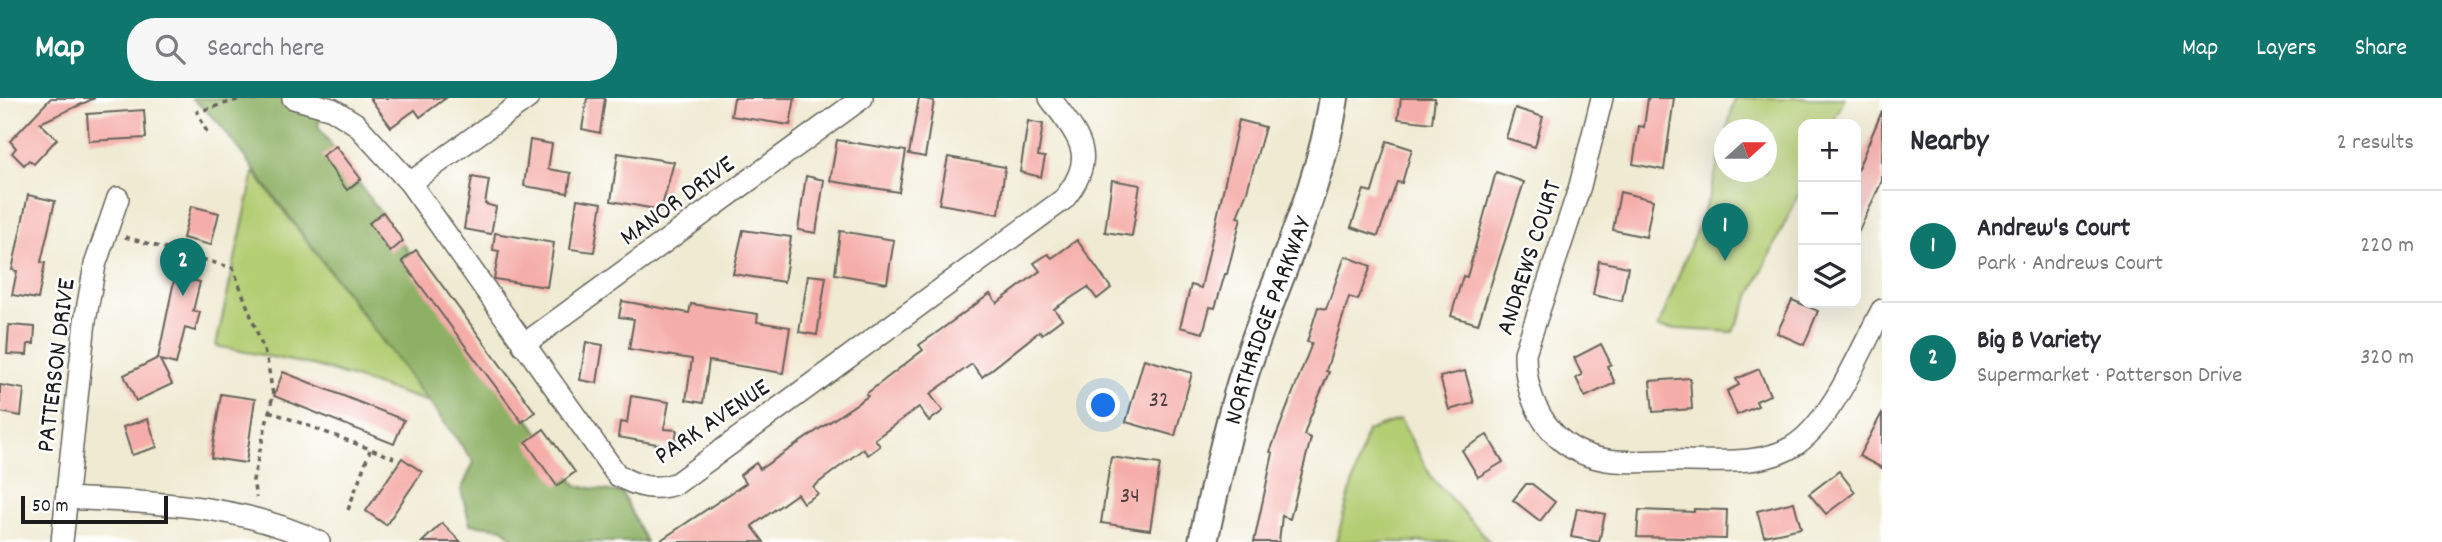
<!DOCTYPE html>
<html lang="en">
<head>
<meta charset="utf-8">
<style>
	body { margin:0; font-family:Dekko,sans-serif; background:#f7f7f7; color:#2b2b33 }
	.controls { position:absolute; right:21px; top:21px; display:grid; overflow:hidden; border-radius:14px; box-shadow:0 7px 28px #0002 }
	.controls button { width:63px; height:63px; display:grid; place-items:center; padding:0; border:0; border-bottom:2px solid #e1e1e2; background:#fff; color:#2b2b33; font:35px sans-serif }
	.compass { position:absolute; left:1714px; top:21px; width:63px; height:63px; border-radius:50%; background:#fff; box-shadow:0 7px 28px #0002; rotate:69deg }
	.scale { position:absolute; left:21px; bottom:18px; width:147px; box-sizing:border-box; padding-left:7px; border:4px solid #1c1c1c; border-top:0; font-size:19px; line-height:24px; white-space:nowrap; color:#1c1c1c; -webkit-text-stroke:5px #fff; paint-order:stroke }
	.you { position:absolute; left:1104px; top:308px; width:24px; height:24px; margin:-18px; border:5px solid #fff; border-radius:50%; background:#1a73e8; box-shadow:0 0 0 10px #1a73e833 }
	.badge { display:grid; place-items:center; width:46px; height:46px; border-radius:50%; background:#0f766e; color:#fff; font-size:23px; font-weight:700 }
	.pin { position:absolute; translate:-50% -58px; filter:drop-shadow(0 2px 4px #0008) }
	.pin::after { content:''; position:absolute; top:37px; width:24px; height:21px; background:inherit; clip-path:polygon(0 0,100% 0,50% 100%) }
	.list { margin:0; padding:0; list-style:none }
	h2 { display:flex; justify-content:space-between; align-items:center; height:91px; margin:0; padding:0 28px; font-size:30px }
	h2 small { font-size:23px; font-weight:400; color:#7c7c81 }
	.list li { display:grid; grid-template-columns:46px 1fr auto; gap:21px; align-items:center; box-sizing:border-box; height:112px; padding:0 28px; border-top:2px solid #e1e1e2 }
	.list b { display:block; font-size:26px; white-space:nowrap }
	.list p { margin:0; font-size:23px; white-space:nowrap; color:#7c7c81 }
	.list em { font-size:23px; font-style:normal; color:#7c7c81 }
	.icon { flex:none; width:38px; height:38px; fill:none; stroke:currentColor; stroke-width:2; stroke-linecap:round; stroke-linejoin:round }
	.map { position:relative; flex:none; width:1882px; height:444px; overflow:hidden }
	header { display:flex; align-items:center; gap:42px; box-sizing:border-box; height:98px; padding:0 35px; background:#0f766e; color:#fff }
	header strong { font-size:33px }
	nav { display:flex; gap:38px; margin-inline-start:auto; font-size:24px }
	.search { width:490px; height:63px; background:#f7f7f7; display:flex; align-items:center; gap:18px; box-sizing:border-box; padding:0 24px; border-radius:28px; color:#7c7c81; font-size:26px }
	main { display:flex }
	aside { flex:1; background:#fff }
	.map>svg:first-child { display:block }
</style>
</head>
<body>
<header>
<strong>Map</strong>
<div class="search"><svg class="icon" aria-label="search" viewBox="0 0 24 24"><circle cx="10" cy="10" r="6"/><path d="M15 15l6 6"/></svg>Search here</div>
<nav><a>Map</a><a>Layers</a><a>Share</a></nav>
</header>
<main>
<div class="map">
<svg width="1882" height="444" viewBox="0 0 1882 444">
	<rect width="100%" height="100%" fill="#fff"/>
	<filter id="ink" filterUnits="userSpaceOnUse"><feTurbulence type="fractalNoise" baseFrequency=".0143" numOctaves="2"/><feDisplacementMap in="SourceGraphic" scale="14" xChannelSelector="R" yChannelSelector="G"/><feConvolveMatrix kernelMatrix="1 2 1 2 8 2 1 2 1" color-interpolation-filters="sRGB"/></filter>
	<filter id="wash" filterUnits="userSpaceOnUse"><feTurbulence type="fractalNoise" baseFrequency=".00686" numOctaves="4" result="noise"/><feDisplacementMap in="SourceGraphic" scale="28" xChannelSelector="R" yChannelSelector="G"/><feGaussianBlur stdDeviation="1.57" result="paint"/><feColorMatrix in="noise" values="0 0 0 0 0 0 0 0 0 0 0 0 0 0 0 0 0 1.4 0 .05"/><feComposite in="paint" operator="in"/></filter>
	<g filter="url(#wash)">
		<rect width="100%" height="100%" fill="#efead1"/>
		<g fill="#b3cd73" stroke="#687448" stroke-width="2">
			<polygon points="1735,0 1845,0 1832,26 1803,26 1803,87 1733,234 1658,230 1710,97 1724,41 1724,74 1766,74 1766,32 1727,31"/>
			<polygon points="254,74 429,304 316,268 216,248"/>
			<polygon points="1400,321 1432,380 1490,444 1336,444 1367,333"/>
		</g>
		<polygon fill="#8eb065" stroke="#556640" stroke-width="2" points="192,0 327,0 318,28 577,388 622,395 646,444 517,444 503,430 470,426 461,392 474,364 218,24"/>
		<g id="blocks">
			<g fill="#f5ada9">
				<polygon points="51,0 95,0 40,25 57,41 34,66 29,62 24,67 12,55 16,50 10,43"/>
				<polygon points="370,0 446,0 420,19 415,12 391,29"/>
				<polygon points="587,0 605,0 600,35 582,31"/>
				<polygon points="734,0 795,0 790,27 731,18"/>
				<polygon points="919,0 934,3 925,59 909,56"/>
				<polygon points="1401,0 1435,0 1432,25 1398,21"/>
				<polygon points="1648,0 1674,0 1664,72 1633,66 1639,28 1644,29"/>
				<polygon points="1515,10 1543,19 1535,49 1506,40"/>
				<polygon points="144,12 146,40 89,43 87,16"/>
				<polygon points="1882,13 1882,83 1856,139 1856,75"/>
				<polygon points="1239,22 1265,29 1247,93 1237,119 1241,120 1227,176 1225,176 1215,210 1210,209 1203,235 1180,229 1191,187 1201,190"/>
				<polygon points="1028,23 1043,26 1038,58 1045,59 1041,79 1020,74"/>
				<polygon points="530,42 552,46 548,71 571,75 568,95 524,88"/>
				<polygon points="837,42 906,53 899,94 830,83"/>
				<polygon points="1387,43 1412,51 1402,85 1397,84 1378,138 1351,129 1364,92 1372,94"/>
				<polygon points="336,48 361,81 347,92 322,58"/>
				<polygon points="618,55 674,64 661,112 611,103"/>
				<polygon points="948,59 1005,69 999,116 939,106"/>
				<polygon points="1496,74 1524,84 1478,226 1451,218 1463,178 1467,179"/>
				<polygon points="806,78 824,82 816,135 798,132"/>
				<polygon points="472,79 489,82 485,106 496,109 491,136 464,131"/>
				<polygon points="1112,82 1140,87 1132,138 1105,134"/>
				<polygon points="1620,94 1653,102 1646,139 1613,132"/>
				<polygon points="28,97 55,103 41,164 45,165 38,201 12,197 17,173 12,172"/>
				<polygon points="577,101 602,105 594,154 570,151"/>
				<polygon points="191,108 219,115 211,147 183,140"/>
				<polygon points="383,114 403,143 390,154 369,125"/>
				<polygon points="743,132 791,139 784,184 733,176"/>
				<polygon points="840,133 894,142 887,185 835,176"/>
				<polygon points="495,135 554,145 547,189 494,181 499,153 493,152"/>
				<polygon points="1077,142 1111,190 1097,201 1088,189 1054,211 1062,221 1042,236 1040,233 982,279 972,266 930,296 943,313 929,323 919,309 875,341 880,348 868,357 863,351 813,389 818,396 803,405 797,396 752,428 764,444 658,444 746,385 740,377 756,365 760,371 868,298 866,296 923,252 919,247 932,238 990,196 997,205 1040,173 1034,165 1048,156 1052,160"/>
				<polygon points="416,152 535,314 522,324 402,163"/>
				<polygon points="1345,158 1371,168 1358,202 1349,199 1326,273 1329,274 1309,322 1304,337 1311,340 1290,421 1282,418 1279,444 1254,444 1273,355 1270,354 1312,245 1307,244 1318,209 1326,211"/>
				<polygon points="1599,163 1628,169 1622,203 1593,197"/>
				<polygon points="808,177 826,179 817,237 799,234"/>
				<polygon points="175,178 200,184 193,213 200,214 195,233 185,230 176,266 160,262 172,286 136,303 124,277 158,260"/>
				<polygon points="1792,202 1818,213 1804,247 1777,235"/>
				<polygon points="622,203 689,215 691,206 758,216 757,224 790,229 783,275 709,263 703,305 686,302 692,261 629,251 634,221 619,219"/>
				<polygon points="9,227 35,229 34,246 28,246 27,257 7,256"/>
				<polygon points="586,244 603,247 597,285 580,282"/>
				<polygon points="1601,246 1611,266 1607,268 1615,285 1585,299 1576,280 1582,277 1574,260"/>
				<polygon points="1144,261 1192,275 1175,338 1126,324"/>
				<polygon points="1759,271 1770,297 1756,303 1758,308 1737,317 1727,293 1739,287 1736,281"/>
				<polygon points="1465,273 1474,305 1449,312 1440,279"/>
				<polygon points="283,274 404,322 394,346 274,298"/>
				<polygon points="1690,280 1692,311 1653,314 1650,283"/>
				<polygon points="0,287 24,291 21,318 0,314"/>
				<polygon points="221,296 255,301 246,365 211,360"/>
				<polygon points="631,298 669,304 664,331 677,332 674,349 618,339 620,324 627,325"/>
				<polygon points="1882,315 1882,370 1859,358"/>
				<polygon points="148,321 157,349 132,357 123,329"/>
				<polygon points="544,331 575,374 557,388 526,344"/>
				<polygon points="1487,337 1503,364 1478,379 1462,352"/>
				<polygon points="1111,359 1160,366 1150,432 1101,425"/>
				<polygon points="402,360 422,374 386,427 366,413"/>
				<polygon points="1839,373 1855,394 1826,416 1809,396"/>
				<polygon points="1526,386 1532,386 1555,404 1540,423 1513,402"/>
				<polygon points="1794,404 1801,430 1764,438 1757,413"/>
				<polygon points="1577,410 1605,416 1599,444 1571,439"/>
				<polygon points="1694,411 1727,412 1726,441 1637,439 1639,412 1694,414"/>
				<polygon points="442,425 461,444 422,444"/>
			</g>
		</g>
	</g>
	<g filter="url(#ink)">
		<use href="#blocks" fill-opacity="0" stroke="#66645b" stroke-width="2"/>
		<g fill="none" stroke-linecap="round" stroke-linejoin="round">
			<g stroke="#66645b" stroke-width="24">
				<g id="street">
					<path d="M293,0L332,11L356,26L410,85L617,377C636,388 655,394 677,385L1064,101C1099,58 1079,39 1050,0"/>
					<path d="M1602,0L1580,88L1525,255C1525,307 1552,354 1607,362C1633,366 1662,362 1688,363C1722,363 1761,367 1792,349C1831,326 1861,251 1882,212"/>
					<polyline points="410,85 528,0"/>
					<polyline points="523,247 862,0"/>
					<path d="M66,400C152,404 240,406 319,444"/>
					<polyline points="62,444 85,223 95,167 118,100"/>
				</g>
			</g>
			<g stroke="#66645b" stroke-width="32">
				<g id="secondary">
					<path id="s1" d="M1203,444C1215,387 1228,329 1245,273C1274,183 1320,95 1334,0"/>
				</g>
			</g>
			<g stroke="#66645b" stroke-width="3.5" stroke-dasharray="5 5" stroke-linecap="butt">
				<polyline points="207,34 197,14 244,0"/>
				<polyline points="125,139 233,170 267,261 273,297 253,382 256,400"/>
				<polyline points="269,313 394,360"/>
				<polyline points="348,412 370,352"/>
			</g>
			<use href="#street" stroke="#fff" stroke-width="21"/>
			<use href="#secondary" stroke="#fff" stroke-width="28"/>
		</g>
	</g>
	<g text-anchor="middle" stroke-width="5" stroke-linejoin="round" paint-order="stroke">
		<g font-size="23" fill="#52403f">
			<text x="1159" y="308">32</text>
			<text x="1130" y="404">34</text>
		</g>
		<g font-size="26" fill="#1c1c1c" stroke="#fff">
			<text transform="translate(676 101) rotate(-36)" y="9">MANOR DRIVE</text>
			<text transform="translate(1527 159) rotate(-72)" y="9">ANDREWS COURT</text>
			<text dy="9" stroke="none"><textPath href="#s1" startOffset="231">NORTHRIDGE PARKWAY</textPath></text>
			<text transform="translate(54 267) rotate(-83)" y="9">PATTERSON DRIVE</text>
			<text transform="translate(711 322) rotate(-34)" y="9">PARK AVENUE</text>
		</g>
	</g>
</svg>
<div class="controls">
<button>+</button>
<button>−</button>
<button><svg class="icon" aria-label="layers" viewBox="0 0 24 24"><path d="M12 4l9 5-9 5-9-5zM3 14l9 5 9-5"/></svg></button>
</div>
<svg class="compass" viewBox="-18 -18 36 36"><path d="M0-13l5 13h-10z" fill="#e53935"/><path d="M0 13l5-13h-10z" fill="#7c7c81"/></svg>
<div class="scale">50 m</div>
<div class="you"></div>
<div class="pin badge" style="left:1725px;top:163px">1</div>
<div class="pin badge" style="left:183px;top:198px">2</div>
</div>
<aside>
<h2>Nearby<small>2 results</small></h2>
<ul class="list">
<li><span class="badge">1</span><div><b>Andrew's Court</b><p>Park · Andrews Court</p></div><em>220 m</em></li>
<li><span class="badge">2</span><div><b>Big B Variety</b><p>Supermarket · Patterson Drive</p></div><em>320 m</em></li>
</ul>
</aside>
</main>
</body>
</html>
